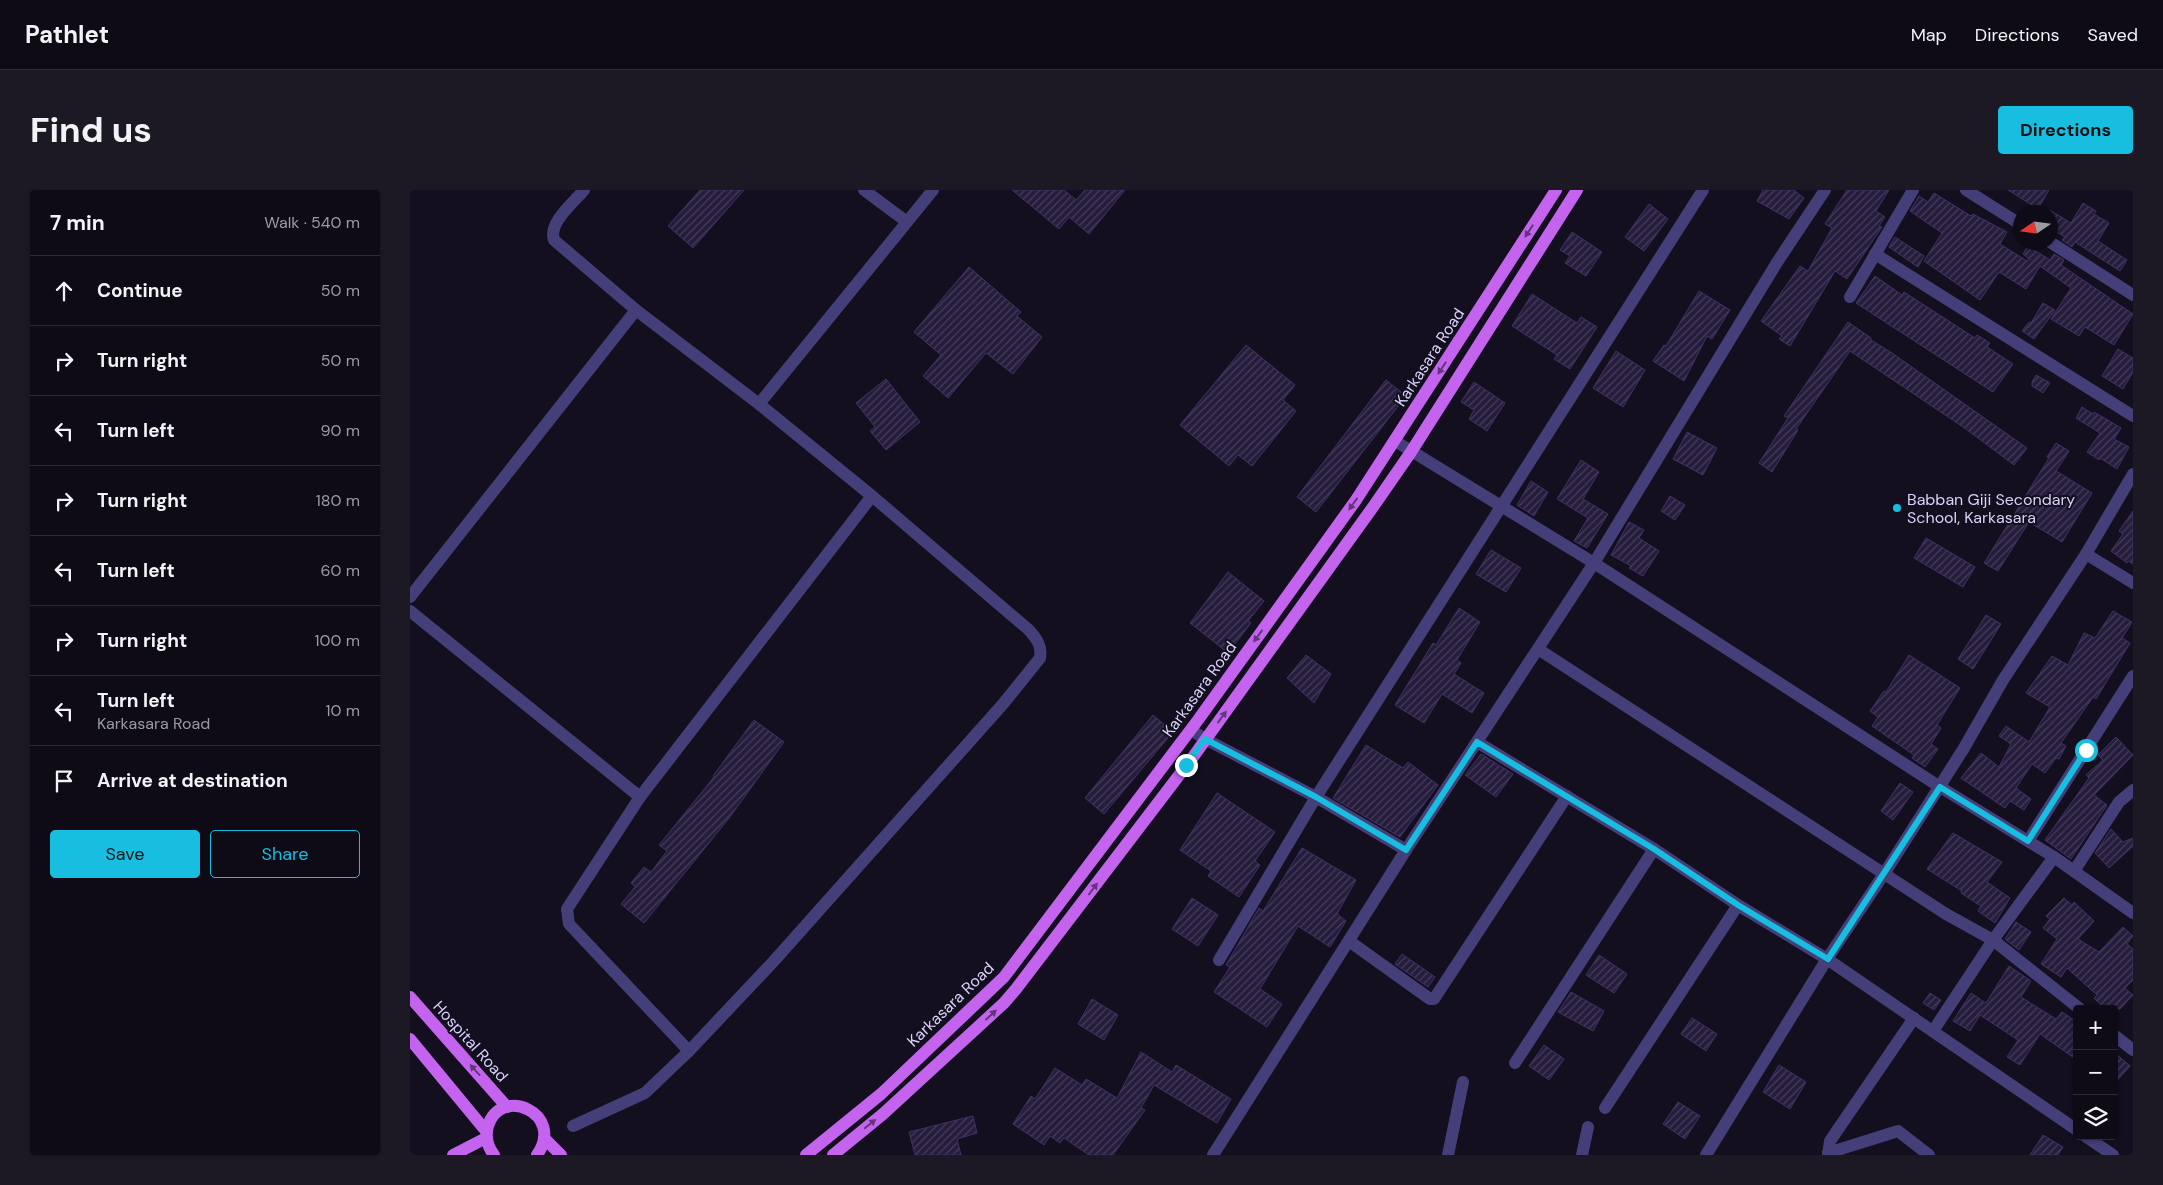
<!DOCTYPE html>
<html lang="en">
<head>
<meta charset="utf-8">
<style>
	body { margin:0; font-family:"DM Sans",sans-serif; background:#1c1924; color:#f1f3f6 }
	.controls { position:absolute; right:15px; bottom:15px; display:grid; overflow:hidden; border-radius:5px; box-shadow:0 1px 4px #0004 }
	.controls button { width:45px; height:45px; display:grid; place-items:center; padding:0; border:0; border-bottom:1px solid #2e2b36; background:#0e0b17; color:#f1f3f6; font:25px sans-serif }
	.compass { position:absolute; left:1603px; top:15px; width:45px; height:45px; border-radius:50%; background:#0e0b17; box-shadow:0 1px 4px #0004; rotate:257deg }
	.stop { position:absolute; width:15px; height:15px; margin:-11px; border:4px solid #18bedf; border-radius:50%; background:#fff }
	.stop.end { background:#18bedf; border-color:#fff; box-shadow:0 1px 5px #0008 }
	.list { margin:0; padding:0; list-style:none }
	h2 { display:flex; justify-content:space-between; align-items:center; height:65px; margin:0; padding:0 20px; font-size:21px }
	h2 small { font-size:16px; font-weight:400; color:#9b9ba1 }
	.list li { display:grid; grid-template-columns:32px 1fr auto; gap:15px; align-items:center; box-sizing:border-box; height:70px; padding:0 20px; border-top:1px solid #2e2b36 }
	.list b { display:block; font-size:19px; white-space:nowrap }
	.list p { margin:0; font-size:16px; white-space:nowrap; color:#9b9ba1 }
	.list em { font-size:16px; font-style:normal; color:#9b9ba1 }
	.actions { display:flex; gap:10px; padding:15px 20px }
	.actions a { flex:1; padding:11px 0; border:1px solid #18bedf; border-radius:5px; text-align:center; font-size:18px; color:#18bedf }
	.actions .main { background:#18bedf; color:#111 }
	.icon { flex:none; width:28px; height:28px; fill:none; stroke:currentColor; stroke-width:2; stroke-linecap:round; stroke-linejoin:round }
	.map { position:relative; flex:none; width:1723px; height:965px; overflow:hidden; border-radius:5px }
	header { display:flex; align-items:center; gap:30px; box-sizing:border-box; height:70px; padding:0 25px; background:#0e0b17; border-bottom:1px solid #2e2b36 }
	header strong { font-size:24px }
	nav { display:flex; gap:28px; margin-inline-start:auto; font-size:18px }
	.intro { display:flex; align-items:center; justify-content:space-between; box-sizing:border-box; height:120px; padding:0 30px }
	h1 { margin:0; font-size:35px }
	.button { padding:12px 22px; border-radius:5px; background:#18bedf; color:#111; font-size:18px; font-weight:700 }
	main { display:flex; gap:30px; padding:0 30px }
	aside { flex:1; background:#0e0b17; border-radius:5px; box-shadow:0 1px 4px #0004 }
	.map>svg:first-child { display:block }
</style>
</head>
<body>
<header>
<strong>Pathlet</strong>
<nav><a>Map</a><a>Directions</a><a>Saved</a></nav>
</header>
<div class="intro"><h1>Find us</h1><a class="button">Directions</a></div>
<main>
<aside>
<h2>7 min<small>Walk · 540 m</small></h2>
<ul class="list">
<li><svg class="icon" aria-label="ahead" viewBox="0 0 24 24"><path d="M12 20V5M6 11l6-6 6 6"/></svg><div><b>Continue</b></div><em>50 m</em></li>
<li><svg class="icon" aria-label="right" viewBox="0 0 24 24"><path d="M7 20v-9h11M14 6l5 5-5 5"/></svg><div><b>Turn right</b></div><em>50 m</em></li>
<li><svg class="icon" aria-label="left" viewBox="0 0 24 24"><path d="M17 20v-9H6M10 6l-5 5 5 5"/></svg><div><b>Turn left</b></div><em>90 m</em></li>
<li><svg class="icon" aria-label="right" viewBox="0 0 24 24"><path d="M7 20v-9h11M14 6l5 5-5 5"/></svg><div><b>Turn right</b></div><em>180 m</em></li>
<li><svg class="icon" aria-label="left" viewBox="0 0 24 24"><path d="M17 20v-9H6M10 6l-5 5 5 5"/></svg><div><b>Turn left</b></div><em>60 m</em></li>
<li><svg class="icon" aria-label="right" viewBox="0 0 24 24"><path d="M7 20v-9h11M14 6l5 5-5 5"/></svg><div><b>Turn right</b></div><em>100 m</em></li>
<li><svg class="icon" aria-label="left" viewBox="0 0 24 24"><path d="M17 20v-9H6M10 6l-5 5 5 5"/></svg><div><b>Turn left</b><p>Karkasara Road</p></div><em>10 m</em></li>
<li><svg class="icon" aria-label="arrive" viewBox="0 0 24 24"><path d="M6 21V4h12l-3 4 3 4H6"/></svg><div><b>Arrive at destination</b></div></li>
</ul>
<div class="actions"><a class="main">Save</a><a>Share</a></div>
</aside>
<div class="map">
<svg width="1723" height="965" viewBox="0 0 1723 965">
	<defs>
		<pattern id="building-hatch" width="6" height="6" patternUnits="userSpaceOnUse" patternTransform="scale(1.25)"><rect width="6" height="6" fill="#261d3d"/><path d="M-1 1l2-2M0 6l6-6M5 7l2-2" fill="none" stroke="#453d5a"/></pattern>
	</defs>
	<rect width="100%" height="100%" fill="#130f1f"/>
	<g fill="url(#building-hatch)" stroke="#403167">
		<polygon points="290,0 334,0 283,58 258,36"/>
		<polygon points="602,0 654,0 666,10 675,0 715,0 679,44 659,27 649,39"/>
		<polygon points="1353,0 1384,0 1394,8 1379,29 1347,11"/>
		<polygon points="1437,0 1479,0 1466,21 1475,27 1469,36 1472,37 1437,89 1425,81 1380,156 1369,149 1372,146 1351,131 1390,76 1398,81 1422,38 1415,34"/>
		<polygon points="1598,0 1639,0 1628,19"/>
		<polygon points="1524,3 1561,26 1563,24 1597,42 1590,54 1617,71 1619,69 1613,64 1618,56 1640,70 1644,64 1654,70 1651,75 1723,124 1704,155 1675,137 1669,146 1641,129 1661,98 1630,76 1616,99 1589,82 1570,110 1514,71 1532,43 1500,21 1509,6 1518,12"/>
		<polygon points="1673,13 1686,21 1684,24 1699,33 1688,51 1717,70 1710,81 1665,52 1662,57 1652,50 1655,47 1640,38 1640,20 1661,33"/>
		<polygon points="1239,14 1258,29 1234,61 1215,47"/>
		<polygon points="1162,42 1192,62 1176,86 1155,73 1160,66 1150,60"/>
		<polygon points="1485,47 1514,66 1508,77 1479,57"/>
		<polygon points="559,77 611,122 607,126 632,147 603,184 576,163 538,208 513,186 531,165 504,142"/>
		<polygon points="1465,86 1492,105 1494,102 1565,148 1567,145 1580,153 1577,157 1603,174 1583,202 1446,113"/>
		<polygon points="1289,101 1320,120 1302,149 1297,146 1274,191 1243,171 1254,155 1256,156"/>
		<polygon points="1122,104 1167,133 1171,127 1187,137 1160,179 1144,169 1147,165 1102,136"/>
		<polygon points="1633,113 1645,120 1624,149 1612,141 1619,132 1621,133"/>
		<polygon points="1438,132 1461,148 1461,150 1482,163 1617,258 1604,275 1556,239 1440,161 1386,239 1388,240 1362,282 1349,273 1378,228 1374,226"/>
		<polygon points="836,155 885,195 873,210 886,221 842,276 828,265 819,276 770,235"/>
		<polygon points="1708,159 1723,168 1723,182 1713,199 1692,186"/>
		<polygon points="1206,161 1235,180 1213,217 1183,198"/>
		<polygon points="1626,185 1640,193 1633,203 1622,196 1622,192"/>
		<polygon points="476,189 510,232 476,260 460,241 465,237 446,213"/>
		<polygon points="976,190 996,206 906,322 887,307"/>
		<polygon points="1064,192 1095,213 1077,241 1059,229 1064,220 1051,212"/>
		<polygon points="1672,217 1683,224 1684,222 1711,238 1704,249 1719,257 1707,279 1690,268 1689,270 1677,262 1690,243 1666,228"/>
		<polygon points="1277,242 1307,258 1293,285 1263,269"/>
		<polygon points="1646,253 1659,261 1646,281 1682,303 1652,352 1619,332 1588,381 1574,373 1639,268 1637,267"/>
		<polygon points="1171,270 1189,282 1173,309 1198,324 1177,358 1164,351 1178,328 1147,309"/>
		<polygon points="1121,291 1138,302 1124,326 1107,315"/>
		<polygon points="1260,306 1275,315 1265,330 1251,321"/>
		<polygon points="1723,321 1723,374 1718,371 1717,373 1701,361 1713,344 1709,341"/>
		<polygon points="1219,332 1234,340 1229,348 1249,361 1233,386 1219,378 1221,376 1201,365"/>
		<polygon points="1516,348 1565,377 1553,397 1504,368"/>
		<polygon points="1081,360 1111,378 1096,402 1066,384"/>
		<polygon points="818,382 854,411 838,431 841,433 818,463 780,433"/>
		<polygon points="1049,418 1070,432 1047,470 1051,473 1044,484 1074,503 1062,523 1032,504 1014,533 985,515 1023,453 1026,455"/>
		<polygon points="1703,421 1722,432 1712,448 1720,453 1686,509 1683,507 1651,553 1656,556 1649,569 1646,568 1635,583 1622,574 1606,598 1621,609 1614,620 1600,611 1595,618 1551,588 1571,563 1589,577 1601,554 1589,546 1596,536 1619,552 1640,517 1616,503 1642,466 1658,475 1674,443 1685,448"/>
		<polygon points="1576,425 1591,434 1563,479 1548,469"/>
		<polygon points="896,465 921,484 904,513 877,488"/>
		<polygon points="1499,465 1550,498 1527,535 1531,538 1521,554 1528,559 1515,577 1502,568 1504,565 1462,536 1468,527 1460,521 1474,501 1476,502"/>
		<polygon points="743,525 763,542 694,624 675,608"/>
		<polygon points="344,530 374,552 320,627 234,733 211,714 225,697 221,693 234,677 241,682 257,661 249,655 304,587 303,586"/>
		<polygon points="1706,547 1723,565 1684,605 1697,615 1661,669 1635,650 1679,588 1676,585 1693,570 1688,565"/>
		<polygon points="956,555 993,578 998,572 1028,595 990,647 923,608"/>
		<polygon points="1071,564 1103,584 1086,607 1055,585"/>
		<polygon points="1490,593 1503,602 1483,630 1471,621"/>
		<polygon points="807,603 865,642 845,671 850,675 829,707 798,686 801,681 770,660"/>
		<polygon points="1701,639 1713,652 1723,648 1723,656 1699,678 1685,663"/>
		<polygon points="1543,643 1592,672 1577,692 1600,708 1585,733 1568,721 1571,716 1551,703 1552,701 1517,679"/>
		<polygon points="892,658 946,690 927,724 936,731 920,757 888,736 850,799 872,814 857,837 804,802 820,777 816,775 849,718 853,721"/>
		<polygon points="782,708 808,725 788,756 762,739"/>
		<polygon points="1654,708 1662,715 1664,712 1684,731 1668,749 1689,762 1713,737 1723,746 1717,754 1723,759 1723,790 1715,798 1723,805 1710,819 1695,819 1684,808 1687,805 1657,778 1651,787 1631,774 1647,749 1633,738 1640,729 1636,726"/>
		<polygon points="1606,732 1621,742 1609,760 1595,749"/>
		<polygon points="992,764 1025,787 1018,797 985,774"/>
		<polygon points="1189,765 1217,784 1204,803 1176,785"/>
		<polygon points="1599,776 1621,791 1611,807 1646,829 1652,822 1667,832 1667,870 1630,844 1610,875 1597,867 1608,850 1570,825 1560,841 1543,831 1561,803 1576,813"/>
		<polygon points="1161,802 1194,821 1183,841 1148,822"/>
		<polygon points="1520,803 1531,810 1524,820 1513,813"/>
		<polygon points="682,809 708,825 694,850 668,834"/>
		<polygon points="1282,828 1307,844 1296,861 1271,844"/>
		<polygon points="1134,855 1154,869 1139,890 1119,876"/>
		<polygon points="731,862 762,882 766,875 821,909 807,933 744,895 731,918 735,920 703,965 679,965 654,948 650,953 640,946 634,955 603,934 621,906 625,909 645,878 672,895 676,889 707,908"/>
		<polygon points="1704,862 1720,876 1704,894"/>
		<polygon points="1369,875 1396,892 1380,919 1353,902"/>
		<polygon points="1268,912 1290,926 1275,949 1253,934"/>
		<polygon points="563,926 567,943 547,949 551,965 505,965 499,942"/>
		<polygon points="1633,945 1653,957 1648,965 1620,965"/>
	</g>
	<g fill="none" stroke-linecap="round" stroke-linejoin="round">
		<g stroke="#453f79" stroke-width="12">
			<polyline points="454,0 497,32 523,0"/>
			<polyline points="1556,0 1610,34"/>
			<polyline points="1640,52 1723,105"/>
			<polyline points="1465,64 1723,226"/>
			<polyline points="1440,107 1503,0"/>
			<polyline points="226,120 349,214 497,32"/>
			<polyline points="985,251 1184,373 1530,597 1644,667 1723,723"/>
			<polyline points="1676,364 1723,393"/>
			<path d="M0,407L226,120L144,50C138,33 163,13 174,0"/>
			<polyline points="0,421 230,607"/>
			<polyline points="1128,459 1536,724 1583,750 1670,819"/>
			<polyline points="781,540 795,549 906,607 996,660"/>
			<polyline points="1067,552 1244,659 1328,715 1417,769 1667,940"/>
			<polyline points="1618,651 1723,486"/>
			<polyline points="1664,681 1709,612 1723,600"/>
			<polyline points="939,751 1020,809 1024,809 1157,606"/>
			<polyline points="809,770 906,607 1293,0"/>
			<polyline points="1523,841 1583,750 1644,667"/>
			<polyline points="1704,845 1723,860"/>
			<polyline points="279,861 159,734 157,719 230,607 462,306"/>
			<polyline points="1105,873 1244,659"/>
			<polyline points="1195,918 1328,715"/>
			<path d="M163,936L235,903L279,861L363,772L593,514L630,468C632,456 627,449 619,440L462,306L349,214"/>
			<polyline points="1675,946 1703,965"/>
			<polyline points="1418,963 1488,941 1519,965"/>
			<polyline points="803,965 996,660 1184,373 1366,74 1415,0"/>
			<polyline points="1038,965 1053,892"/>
			<polyline points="1172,965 1178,937"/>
			<polyline points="1296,965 1417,769 1474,684 1554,558 1593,490 1676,364 1723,284"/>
			<polyline points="1418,965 1420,951 1504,828"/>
		</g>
		<g stroke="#c464ee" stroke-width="12">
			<polyline points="0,807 97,917"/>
			<polyline points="0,849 76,941"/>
			<polyline points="135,949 151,965"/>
			<polyline points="43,965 76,948"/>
			<path d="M84,965C77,956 75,947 78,936C90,895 156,923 127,965"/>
			<polyline points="396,965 471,904 594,787 788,530 946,310 1146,0"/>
			<polyline points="423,965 473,924 594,813 606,799 783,567 963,317 1001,262 1167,0"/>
		</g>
	</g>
	<defs><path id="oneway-solid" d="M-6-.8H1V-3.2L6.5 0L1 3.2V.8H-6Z" transform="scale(1.25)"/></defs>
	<g fill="#63357c">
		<use href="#oneway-solid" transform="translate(1119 41) rotate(123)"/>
		<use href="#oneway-solid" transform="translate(1032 178) rotate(123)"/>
		<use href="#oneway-solid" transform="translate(943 314) rotate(125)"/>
		<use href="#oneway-solid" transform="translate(848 446) rotate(126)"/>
		<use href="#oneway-solid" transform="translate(812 527) rotate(-54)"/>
		<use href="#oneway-solid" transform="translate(683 699) rotate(-53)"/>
		<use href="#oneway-solid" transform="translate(581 825) rotate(-42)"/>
		<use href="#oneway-solid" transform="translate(65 880) rotate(-132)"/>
		<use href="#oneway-solid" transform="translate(460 934) rotate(-39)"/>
	</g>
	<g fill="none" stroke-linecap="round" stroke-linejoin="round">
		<polyline stroke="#18bedf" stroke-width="6" points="776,575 795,549 906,607 996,660 1067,552 1244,659 1328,715 1418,769 1530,597 1618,651 1676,560"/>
	</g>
	<circle fill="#18bedf" stroke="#130f1f" stroke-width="2" cx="1487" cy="318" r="5"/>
	<g text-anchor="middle" stroke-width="4" stroke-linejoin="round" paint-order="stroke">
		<g font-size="16" fill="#d9d1fa" stroke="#130f1f">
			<text transform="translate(1019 167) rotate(-57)" y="6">Karkasara Road</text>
			<text transform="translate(789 499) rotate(-54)" y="6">Karkasara Road</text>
			<text transform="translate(540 814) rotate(-44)" y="6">Karkasara Road</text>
			<text transform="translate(61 851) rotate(48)" y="6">Hospital Road</text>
		</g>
		<g font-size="16" fill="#d9d1fa" stroke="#130f1f" text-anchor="start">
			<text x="1497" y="315">Babban Giji Secondary<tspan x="1497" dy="18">School, Karkasara</tspan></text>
		</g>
	</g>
</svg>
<div class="controls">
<button>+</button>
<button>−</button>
<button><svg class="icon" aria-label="layers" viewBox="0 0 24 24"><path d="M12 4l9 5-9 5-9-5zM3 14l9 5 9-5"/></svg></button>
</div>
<svg class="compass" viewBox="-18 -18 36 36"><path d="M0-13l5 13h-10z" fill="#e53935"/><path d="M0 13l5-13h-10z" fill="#9b9ba1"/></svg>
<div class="stop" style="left:1676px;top:560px"></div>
<div class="stop end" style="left:776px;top:575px"></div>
</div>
</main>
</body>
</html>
